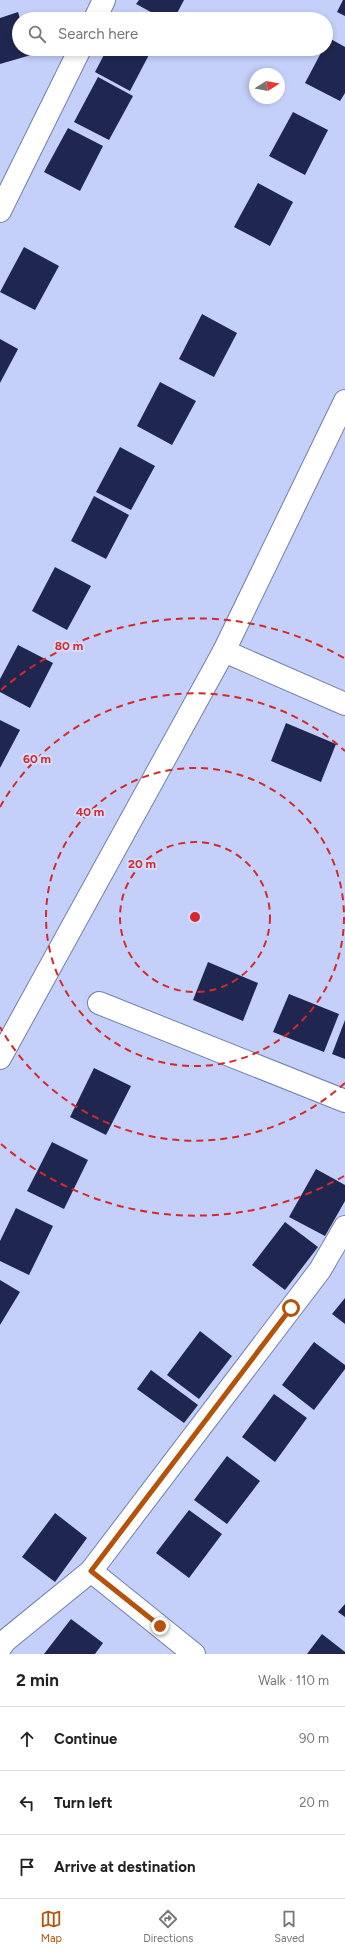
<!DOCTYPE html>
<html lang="en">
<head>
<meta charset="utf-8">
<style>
	body { margin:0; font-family:Figtree,sans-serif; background:#f6f6f6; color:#222 }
	.compass { position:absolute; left:249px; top:68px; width:36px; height:36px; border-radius:50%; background:#fff; box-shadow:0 2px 6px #0003; rotate:79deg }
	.stop { position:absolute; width:12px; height:12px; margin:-9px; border:3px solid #b45309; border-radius:50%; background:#fff }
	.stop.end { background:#b45309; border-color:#fff; box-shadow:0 1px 4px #0008 }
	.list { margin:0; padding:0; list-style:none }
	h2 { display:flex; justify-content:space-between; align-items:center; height:52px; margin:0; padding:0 16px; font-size:17px }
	h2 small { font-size:13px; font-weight:400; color:#767676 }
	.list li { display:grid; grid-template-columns:26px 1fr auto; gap:12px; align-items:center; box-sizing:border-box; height:64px; padding:0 16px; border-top:1px solid #e0e0e0 }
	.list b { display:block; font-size:15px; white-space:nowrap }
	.list em { font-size:13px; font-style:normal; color:#767676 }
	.icon { flex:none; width:22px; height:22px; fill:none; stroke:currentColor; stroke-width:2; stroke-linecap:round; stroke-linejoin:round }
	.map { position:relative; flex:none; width:345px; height:1654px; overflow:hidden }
	.search { position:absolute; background:#fff; box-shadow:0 2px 6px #0003; left:12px; right:12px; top:12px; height:44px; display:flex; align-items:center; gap:10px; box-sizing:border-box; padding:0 14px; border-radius:22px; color:#767676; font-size:15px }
	.sheet { height:244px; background:#fff }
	nav { display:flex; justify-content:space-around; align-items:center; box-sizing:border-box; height:56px; border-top:1px solid #e0e0e0; background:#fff; font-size:11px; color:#767676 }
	nav a { display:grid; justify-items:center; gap:2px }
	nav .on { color:#b45309 }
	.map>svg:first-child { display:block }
</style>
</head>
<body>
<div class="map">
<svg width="345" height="1654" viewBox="0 0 345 1654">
	<rect width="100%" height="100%" fill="#c4d0f9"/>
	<g fill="#1f2750">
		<polygon points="139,0 184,0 174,19 164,19 136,4"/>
		<polygon points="343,0 345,0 345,16 337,12"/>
		<polygon points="18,12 20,19 19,49 29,49 31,55 0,64 0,18"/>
		<polygon points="329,38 345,47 345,93 340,101 305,83 323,49 326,49 326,44"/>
		<polygon points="107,49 152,49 130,91 95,72"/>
		<polygon points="98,77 133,96 109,140 74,122"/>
		<polygon points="293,112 328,130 305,175 269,156"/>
		<polygon points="68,128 103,146 80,191 44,172"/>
		<polygon points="258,183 293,202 270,246 234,227"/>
		<polygon points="24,247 59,266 35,310 0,292"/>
		<polygon points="202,314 237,333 214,377 179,359"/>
		<polygon points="0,339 18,349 0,383"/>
		<polygon points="160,382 196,401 172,445 137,426"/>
		<polygon points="120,447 155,466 131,510 96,492"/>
		<polygon points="94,496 129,515 106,559 71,541"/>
		<polygon points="55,567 91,586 67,630 32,611"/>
		<polygon points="18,645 53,663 30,708 0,692 0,679"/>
		<polygon points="0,720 20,730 0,768"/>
		<polygon points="286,723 336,744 321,782 271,761"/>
		<polygon points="208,962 258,983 243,1021 193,1000"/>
		<polygon points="289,994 339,1014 324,1052 273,1032"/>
		<polygon points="345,1020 345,1059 332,1054"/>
		<polygon points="94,1068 131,1086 106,1135 70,1117"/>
		<polygon points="52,1142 88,1160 64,1209 27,1191"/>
		<polygon points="316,1169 345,1185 345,1201 325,1236 289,1217"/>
		<polygon points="16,1208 53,1226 29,1275 0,1261 0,1241"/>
		<polygon points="285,1222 318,1247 285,1290 252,1265"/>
		<polygon points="0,1280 20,1292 0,1325"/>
		<polygon points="345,1298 345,1324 332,1314"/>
		<polygon points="200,1331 232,1356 199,1399 167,1375"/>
		<polygon points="314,1342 345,1365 345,1369 314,1410 282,1385"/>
		<polygon points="151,1370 198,1405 184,1423 137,1389"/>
		<polygon points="274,1394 307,1418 275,1462 242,1437"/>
		<polygon points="227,1456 260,1481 227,1524 194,1500"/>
		<polygon points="189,1510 222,1534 189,1578 156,1553"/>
		<polygon points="55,1513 87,1538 55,1582 22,1557"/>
		<polygon points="345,1604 345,1617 338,1612"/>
		<polygon points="71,1619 103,1643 95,1654 44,1654"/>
		<polygon points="322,1634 345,1652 345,1654 307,1654"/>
	</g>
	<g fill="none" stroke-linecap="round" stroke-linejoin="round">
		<g stroke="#737faf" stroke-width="24">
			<g id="minor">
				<polyline points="95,19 104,0"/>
				<polyline points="0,211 80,49"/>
				<polyline points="224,651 345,704"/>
				<polyline points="99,1003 345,1101"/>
				<polyline points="0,1058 224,651 345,401"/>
				<polyline points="91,1571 194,1654"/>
				<polyline points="0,1648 5,1641 91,1571 320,1270 345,1227"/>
			</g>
		</g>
		<use href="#minor" stroke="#fff" stroke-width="22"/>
	</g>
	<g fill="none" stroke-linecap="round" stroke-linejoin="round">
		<polyline stroke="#b45309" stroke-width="5" points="160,1626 91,1571 291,1308"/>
	</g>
	<g fill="none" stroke="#d62828" stroke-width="2" stroke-dasharray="7 5">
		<circle cx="195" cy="917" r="75"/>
		<circle cx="195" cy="917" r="149"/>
		<path d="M345 1083A224 224 0 0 1 0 1027M0 807A224 224 0 0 1 345 751"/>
		<path d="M344 1176A299 299 0 0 1 1 1144M1 690A299 299 0 0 1 344 658"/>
	</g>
	<circle cx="195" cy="917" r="6" fill="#d62828" stroke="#d4ddfd" stroke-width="2"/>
	<g font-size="12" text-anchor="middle" font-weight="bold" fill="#d62828" stroke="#d4ddfd" stroke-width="4" stroke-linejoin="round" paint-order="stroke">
		<text x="69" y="650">80 m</text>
		<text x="37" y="763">60 m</text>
		<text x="90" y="816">40 m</text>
		<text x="142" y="868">20 m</text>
	</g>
</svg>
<svg class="compass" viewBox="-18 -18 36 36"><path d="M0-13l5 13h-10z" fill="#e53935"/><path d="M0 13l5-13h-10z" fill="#767676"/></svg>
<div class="stop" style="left:291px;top:1308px"></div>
<div class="stop end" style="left:160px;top:1626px"></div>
<div class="search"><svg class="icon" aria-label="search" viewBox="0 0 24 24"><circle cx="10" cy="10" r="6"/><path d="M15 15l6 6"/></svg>Search here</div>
</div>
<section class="sheet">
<h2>2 min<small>Walk · 110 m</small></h2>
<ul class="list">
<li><svg class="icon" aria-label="ahead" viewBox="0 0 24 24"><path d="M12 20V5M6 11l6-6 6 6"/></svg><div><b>Continue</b></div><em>90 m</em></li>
<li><svg class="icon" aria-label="left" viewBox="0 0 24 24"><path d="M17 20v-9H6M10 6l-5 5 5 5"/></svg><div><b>Turn left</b></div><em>20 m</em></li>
<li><svg class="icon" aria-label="arrive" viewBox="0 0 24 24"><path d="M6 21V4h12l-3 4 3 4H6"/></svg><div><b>Arrive at destination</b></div></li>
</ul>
</section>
<nav>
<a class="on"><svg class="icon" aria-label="map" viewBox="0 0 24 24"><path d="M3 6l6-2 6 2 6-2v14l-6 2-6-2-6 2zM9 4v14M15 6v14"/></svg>Map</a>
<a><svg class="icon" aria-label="directions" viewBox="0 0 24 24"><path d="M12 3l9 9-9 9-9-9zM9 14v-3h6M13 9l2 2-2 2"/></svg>Directions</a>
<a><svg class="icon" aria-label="saved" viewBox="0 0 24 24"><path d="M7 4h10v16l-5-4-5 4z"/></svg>Saved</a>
</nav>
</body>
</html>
